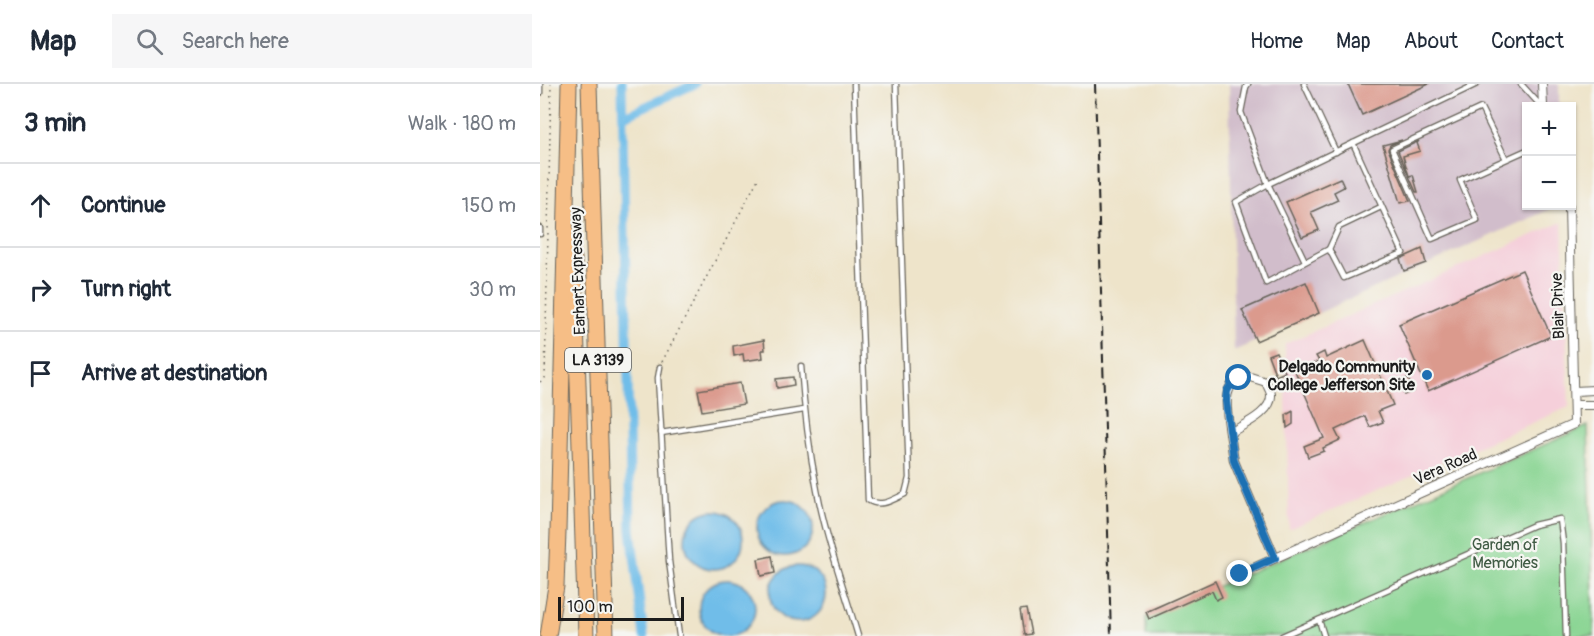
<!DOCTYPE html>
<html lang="en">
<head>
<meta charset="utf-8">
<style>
	body { margin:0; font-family:Pangolin,sans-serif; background:#f6f6f7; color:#1f2937 }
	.controls { position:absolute; right:18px; top:18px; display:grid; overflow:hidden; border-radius:0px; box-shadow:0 2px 4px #0004 }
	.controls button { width:54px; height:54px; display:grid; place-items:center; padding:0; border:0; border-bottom:2px solid #e0e1e3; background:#fff; color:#1f2937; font:30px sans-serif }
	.scale { position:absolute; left:18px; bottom:15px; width:126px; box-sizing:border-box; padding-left:6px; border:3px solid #1c1c1c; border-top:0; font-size:16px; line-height:21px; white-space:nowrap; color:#1c1c1c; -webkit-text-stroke:4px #f6f6f2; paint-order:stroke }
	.stop { position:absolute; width:18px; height:18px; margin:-14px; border:4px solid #1f6fb2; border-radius:50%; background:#fff }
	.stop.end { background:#1f6fb2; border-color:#fff; box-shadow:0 2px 6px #0008 }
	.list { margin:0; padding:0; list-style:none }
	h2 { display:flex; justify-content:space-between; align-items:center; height:78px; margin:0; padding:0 24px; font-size:26px }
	h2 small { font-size:20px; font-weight:400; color:#747a83 }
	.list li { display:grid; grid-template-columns:39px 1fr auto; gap:18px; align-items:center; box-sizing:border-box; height:84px; padding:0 24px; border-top:2px solid #e0e1e3 }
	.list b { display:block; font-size:22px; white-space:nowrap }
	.list em { font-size:20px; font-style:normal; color:#747a83 }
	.icon { flex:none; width:33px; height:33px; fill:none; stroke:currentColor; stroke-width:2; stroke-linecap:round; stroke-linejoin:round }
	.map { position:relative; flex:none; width:1054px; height:552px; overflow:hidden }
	header { display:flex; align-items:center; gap:36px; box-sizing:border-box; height:84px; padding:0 30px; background:#fff; border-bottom:2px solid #e0e1e3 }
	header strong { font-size:28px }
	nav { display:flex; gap:33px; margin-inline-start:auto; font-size:21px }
	.search { width:420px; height:54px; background:#f6f6f7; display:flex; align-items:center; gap:15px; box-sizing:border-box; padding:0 21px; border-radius:0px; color:#747a83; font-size:22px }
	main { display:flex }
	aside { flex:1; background:#fff }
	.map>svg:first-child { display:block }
</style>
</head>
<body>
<header>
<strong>Map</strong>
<div class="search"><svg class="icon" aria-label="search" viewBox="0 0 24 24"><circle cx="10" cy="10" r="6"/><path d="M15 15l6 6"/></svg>Search here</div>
<nav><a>Home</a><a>Map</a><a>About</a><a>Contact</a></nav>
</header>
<main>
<aside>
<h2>3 min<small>Walk · 180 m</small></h2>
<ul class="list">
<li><svg class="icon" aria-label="ahead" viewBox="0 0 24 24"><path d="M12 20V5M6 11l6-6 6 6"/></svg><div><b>Continue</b></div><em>150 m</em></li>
<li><svg class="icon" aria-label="right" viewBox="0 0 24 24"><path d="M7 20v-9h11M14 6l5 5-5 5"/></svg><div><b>Turn right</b></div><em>30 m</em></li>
<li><svg class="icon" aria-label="arrive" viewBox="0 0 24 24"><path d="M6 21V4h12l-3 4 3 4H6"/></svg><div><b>Arrive at destination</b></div></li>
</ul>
</aside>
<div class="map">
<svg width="1054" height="552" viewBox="0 0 1054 552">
	<rect width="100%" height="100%" fill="#f6f6f2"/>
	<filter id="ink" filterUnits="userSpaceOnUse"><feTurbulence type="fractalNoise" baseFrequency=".0167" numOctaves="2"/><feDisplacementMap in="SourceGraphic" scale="12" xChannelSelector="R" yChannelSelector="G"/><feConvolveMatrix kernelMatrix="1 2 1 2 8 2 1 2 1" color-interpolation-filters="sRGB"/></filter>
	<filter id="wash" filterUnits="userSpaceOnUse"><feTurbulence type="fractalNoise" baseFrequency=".008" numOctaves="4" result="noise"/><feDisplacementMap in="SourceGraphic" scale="24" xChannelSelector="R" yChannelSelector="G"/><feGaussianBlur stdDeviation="1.35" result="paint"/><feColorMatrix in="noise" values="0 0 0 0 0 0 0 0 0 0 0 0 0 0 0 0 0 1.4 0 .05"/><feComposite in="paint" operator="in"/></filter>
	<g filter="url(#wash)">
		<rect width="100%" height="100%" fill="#eee4ca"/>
		<polygon fill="#f5cfda" points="1022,138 1029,323 749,445 745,260"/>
		<polygon fill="#d1bdcb" points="689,0 1019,0 1019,22 987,22 987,122 1017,122 694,267"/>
		<polygon fill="#87d491" stroke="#527856" stroke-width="1.5" points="1048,342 1054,552 606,552 606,533"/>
		<g fill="#6fbde9" stroke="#466c82" stroke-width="1.5">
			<circle cx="245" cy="444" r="28"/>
			<circle cx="174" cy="456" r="29"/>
			<circle cx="258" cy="510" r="28"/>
			<circle cx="187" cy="524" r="28"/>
		</g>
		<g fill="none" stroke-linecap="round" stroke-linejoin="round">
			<g stroke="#6fbde9" stroke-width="9">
				<polyline points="82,0 91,446 104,552"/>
				<polyline points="82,33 155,0"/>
			</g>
		</g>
		<g id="blocks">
			<g fill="#db9a8d">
				<polygon points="808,0 889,0 822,31"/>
				<polygon points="862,56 850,61 848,65 870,117 860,119 843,61"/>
				<polygon points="879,57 877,59 880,67 863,72 869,92 873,91 878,108 876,108 858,67"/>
				<polygon points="800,94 804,103 794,108 798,116 771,128 779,146 762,153 746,118"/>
				<polygon points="882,165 886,179 864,187 860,175"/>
				<polygon points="982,186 1011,252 888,307 859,240"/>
				<polygon points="766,198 779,229 716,257 702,226"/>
				<polygon points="224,256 225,266 222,266 223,274 204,277 203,270 194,272 193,262"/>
				<polygon points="825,256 853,321 838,327 843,338 830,343 825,332 795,346 800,356 783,364 784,367 768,373 764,362 784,354 755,287 779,277 776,272 784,268 786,274"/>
				<polygon points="736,268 745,288 736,292 728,271"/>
				<polygon points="253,293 254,301 237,304 236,295"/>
				<polygon points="868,294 873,307 864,311 861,297"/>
				<polygon points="200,299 204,320 162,327 158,306"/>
				<polygon points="753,327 753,340 747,344 746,331"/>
				<polygon points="232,472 235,489 221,492 218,475"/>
				<polygon points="675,497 682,513 676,516 672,507 609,535 606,528"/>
				<polygon points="486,525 491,550 484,551 480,526"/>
			</g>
		</g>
	</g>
	<g filter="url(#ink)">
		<use href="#blocks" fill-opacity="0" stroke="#666259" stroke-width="1.5"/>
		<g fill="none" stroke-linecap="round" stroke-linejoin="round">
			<g stroke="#666259" stroke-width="7">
				<g id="lane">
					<path d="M314,0L328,416C341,424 352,416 365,410L369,394L356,0"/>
					<polyline points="708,0 706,3 701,28 728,100 765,177"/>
					<polyline points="764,0 796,68"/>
					<polyline points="981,0 1001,22"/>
					<polyline points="0,9 0,0"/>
					<polyline points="813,59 863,169 804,194 789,165 726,199 696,118 728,100 937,0"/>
					<polyline points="966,75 941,24 852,65 892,155 937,136 920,96 987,66"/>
					<polyline points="0,144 0,150"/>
					<polyline points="789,165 799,143 841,123"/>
					<path d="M261,282C264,323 269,365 277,406C286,455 304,504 318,552"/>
					<polyline points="120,283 118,294 129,477 139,552"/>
					<polyline points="121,349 264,326"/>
					<polyline points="779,536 784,552"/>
					<polyline points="742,552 994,441 1020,435 1023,459 1026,552"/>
				</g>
			</g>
			<g stroke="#666259" stroke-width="10">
				<g id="street">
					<polyline points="1002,0 1003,22"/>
					<path d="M707,292L726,298C727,302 731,307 731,311C732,329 702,341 690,349C687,327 679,298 707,292Z"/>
					<polyline points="1035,307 1054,306"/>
					<polyline points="1035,321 1054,321"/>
					<polyline points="690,349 694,377 735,474"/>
					<polyline points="700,490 1034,340 1029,122"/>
				</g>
			</g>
			<g stroke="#666259" stroke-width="17">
				<g id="highway">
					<polyline points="49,0 66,552"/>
					<polyline points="34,174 46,552"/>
					<polyline points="8,552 16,502 18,448 29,0"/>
				</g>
			</g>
			<g stroke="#666259" stroke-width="1.5" stroke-dasharray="1.5 4.5" stroke-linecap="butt">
				<polyline points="122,278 219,93"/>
				<polyline points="0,298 5,294 11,0"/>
			</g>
			<use href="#lane" stroke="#fff" stroke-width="4.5"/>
			<use href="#street" stroke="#fff" stroke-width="8"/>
			<use href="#highway" stroke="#f6be86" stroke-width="15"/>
			<polyline stroke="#1c1c1c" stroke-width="2" stroke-dasharray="9 4.5" stroke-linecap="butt" points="555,0 571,552"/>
		</g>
	</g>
	<g fill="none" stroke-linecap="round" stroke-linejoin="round" filter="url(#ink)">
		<polyline stroke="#1f6fb2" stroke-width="8" points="699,294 692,299 687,307 686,317 694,377 735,474 700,490"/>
	</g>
	<circle fill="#1f6fb2" stroke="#f6f6f2" stroke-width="2" cx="887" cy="291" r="6"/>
	<g text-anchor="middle" stroke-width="4.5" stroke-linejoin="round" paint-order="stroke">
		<rect fill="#f6f6f2" stroke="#5d5d5c" stroke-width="1.5" x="25" y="264" width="66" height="24" rx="4.5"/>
		<g font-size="15" font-weight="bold" fill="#1c1c1c">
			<text x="58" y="281">LA 3139</text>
		</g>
		<g font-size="16" fill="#1c1c1c" stroke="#f6f6f2">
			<text transform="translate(37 187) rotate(-92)" y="6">Earhart Expressway</text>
			<text transform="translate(1017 222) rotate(-92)" y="6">Blair Drive</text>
			<text transform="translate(905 382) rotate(-24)" y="6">Vera Road</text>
		</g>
		<g font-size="16" font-weight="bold" fill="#1c1c1c" stroke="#f6f6f2" text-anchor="end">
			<text x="875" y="288">Delgado Community<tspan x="875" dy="18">College Jefferson Site</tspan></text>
		</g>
		<g font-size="16" fill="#415c45" stroke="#f6f6f2">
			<text x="965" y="466">Garden of<tspan x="965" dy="18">Memories</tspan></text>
		</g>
	</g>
</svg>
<div class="controls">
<button>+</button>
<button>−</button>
</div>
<div class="scale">100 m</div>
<div class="stop" style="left:699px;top:294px"></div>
<div class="stop end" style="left:700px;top:490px"></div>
</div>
</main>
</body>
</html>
